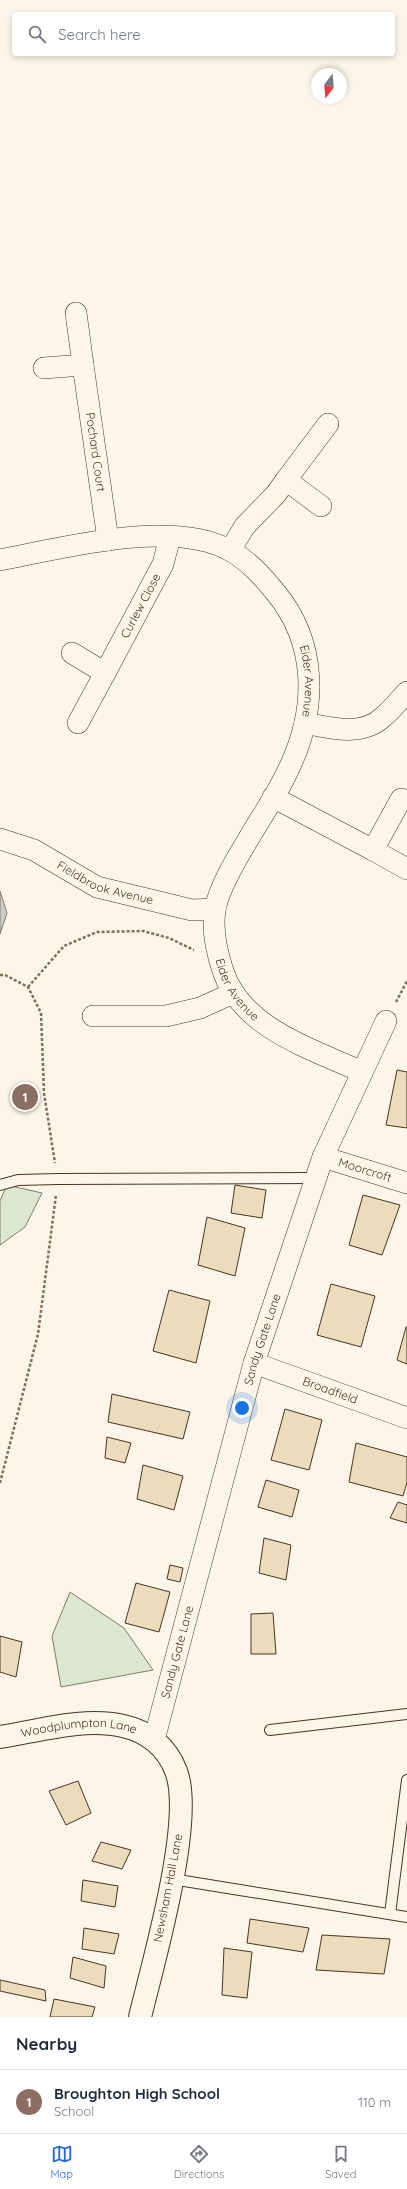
<!DOCTYPE html>
<html lang="en">
<head>
<meta charset="utf-8">
<style>
	body { margin:0; font-family:Quicksand,sans-serif; background:#f6f6f7; color:#1f2937 }
	.compass { position:absolute; left:311px; top:68px; width:36px; height:36px; border-radius:50%; background:#fff; box-shadow:0 2px 6px #0003; rotate:196deg }
	.you { position:absolute; left:242px; top:1408px; width:14px; height:14px; margin:-10px; border:3px solid #fff; border-radius:50%; background:#1a73e8; box-shadow:0 0 0 6px #1a73e833 }
	.badge { display:grid; place-items:center; width:26px; height:26px; border-radius:50%; background:#2563eb; color:#fff; font-size:13px; font-weight:700 }
	.pin { position:absolute; translate:-50% -50%; border:2px solid #fff; box-shadow:0 1px 4px #0006 }
	.list { margin:0; padding:0; list-style:none }
	h2 { display:flex; justify-content:space-between; align-items:center; height:52px; margin:0; padding:0 16px; font-size:17px }
	h2 small { font-size:13px; font-weight:400; color:#747a83 }
	.list li { display:grid; grid-template-columns:26px 1fr auto; gap:12px; align-items:center; box-sizing:border-box; height:64px; padding:0 16px; border-top:1px solid #e0e1e3 }
	.list b { display:block; font-size:15px; white-space:nowrap }
	.list p { margin:0; font-size:13px; white-space:nowrap; color:#747a83 }
	.list em { font-size:13px; font-style:normal; color:#747a83 }
	.icon { flex:none; width:22px; height:22px; fill:none; stroke:currentColor; stroke-width:2; stroke-linecap:round; stroke-linejoin:round }
	.map { position:relative; flex:none; width:407px; height:2017px; overflow:hidden }
	.search { position:absolute; background:#fff; box-shadow:0 2px 6px #0003; left:12px; right:12px; top:12px; height:44px; display:flex; align-items:center; gap:10px; box-sizing:border-box; padding:0 14px; border-radius:4px; color:#747a83; font-size:15px }
	.sheet { height:116px; background:#fff }
	nav { display:flex; justify-content:space-around; align-items:center; box-sizing:border-box; height:56px; border-top:1px solid #e0e1e3; background:#fff; font-size:11px; color:#747a83 }
	nav a { display:grid; justify-items:center; gap:2px }
	nav .on { color:#2563eb }
	.map>svg:first-child { display:block }
</style>
</head>
<body>
<div class="map">
<svg width="407" height="2017" viewBox="0 0 407 2017">
	<rect width="100%" height="100%" fill="#fbf6e9"/>
	<g fill="#dce7d0" stroke="#887966">
		<polygon points="7,1185 42,1193 25,1227 0,1245 0,1201"/>
		<polygon points="70,1592 124,1628 153,1670 61,1687 52,1636"/>
	</g>
	<polygon fill="#c9cecd" stroke="#887966" points="0,891 7,913 0,934"/>
	<g fill="#ecdcbc" stroke="#4a3520">
		<polygon points="397,1070 407,1072 407,1128 386,1125"/>
		<polygon points="235,1185 266,1190 262,1218 231,1213"/>
		<polygon points="363,1195 400,1205 382,1255 349,1245"/>
		<polygon points="207,1217 245,1228 235,1276 198,1265"/>
		<polygon points="331,1284 375,1296 361,1347 317,1335"/>
		<polygon points="169,1290 210,1301 196,1363 153,1351"/>
		<polygon points="406,1327 407,1327 407,1364 397,1360"/>
		<polygon points="112,1394 190,1412 183,1439 108,1422"/>
		<polygon points="285,1409 322,1420 309,1470 271,1460"/>
		<polygon points="107,1437 131,1443 125,1463 105,1458"/>
		<polygon points="356,1443 407,1457 407,1482 403,1496 349,1482"/>
		<polygon points="143,1465 183,1476 174,1510 137,1499"/>
		<polygon points="266,1480 299,1490 292,1517 258,1507"/>
		<polygon points="398,1502 407,1505 407,1523 390,1518"/>
		<polygon points="264,1538 291,1545 286,1580 259,1573"/>
		<polygon points="170,1565 183,1568 180,1582 167,1579"/>
		<polygon points="136,1583 170,1592 159,1632 125,1623"/>
		<polygon points="273,1613 276,1654 251,1654 251,1614"/>
		<polygon points="0,1636 22,1642 16,1677 0,1672"/>
		<polygon points="78,1781 91,1813 66,1825 49,1791"/>
		<polygon points="101,1842 131,1850 122,1869 92,1861"/>
		<polygon points="83,1880 118,1886 115,1907 81,1901"/>
		<polygon points="250,1919 309,1928 303,1952 247,1943"/>
		<polygon points="84,1928 119,1934 114,1954 82,1949"/>
		<polygon points="322,1935 390,1939 384,1974 316,1970"/>
		<polygon points="224,1948 252,1952 247,1998 222,1995"/>
		<polygon points="73,1957 106,1966 104,1988 70,1978"/>
		<polygon points="0,1980 45,1990 46,2001 0,1991"/>
		<polygon points="54,1999 95,2007 92,2017 50,2017"/>
	</g>
	<g fill="none" stroke-linecap="round" stroke-linejoin="round">
		<g stroke="#4a3520" stroke-width="12">
			<g id="lane">
				<polyline points="0,1185 18,1180 58,1179 316,1178"/>
				<polyline points="270,1730 407,1714"/>
				<polyline points="172,1879 407,1917"/>
				<polyline points="390,1914 407,1780"/>
			</g>
		</g>
		<g stroke="#4a3520" stroke-width="22">
			<g id="street">
				<path id="s1" d="M83,365L108,540"/>
				<polyline points="44,368 83,365 76,313"/>
				<polyline points="286,480 328,424"/>
				<polyline points="230,550 245,526 276,494 286,480 321,506"/>
				<path id="s2" d="M0,560C63,548 173,518 231,551C250,562 263,577 276,593C317,643 317,707 291,764C280,790 263,814 249,838C238,856 218,889 215,910C212,929 217,953 223,971C242,1029 313,1049 362,1072"/>
				<polyline points="72,653 105,673 78,723"/>
				<path id="s3" d="M105,673L163,564L170,537"/>
				<path d="M305,723C330,728 362,737 383,717C392,710 399,700 407,692"/>
				<polyline points="273,797 373,850 401,799"/>
				<path id="s4" d="M0,839L34,850L97,887L192,910L215,909"/>
				<polyline points="373,850 407,869"/>
				<polyline points="93,1016 166,1016 200,1008 233,993"/>
				<path id="s5" d="M323,1157L407,1183"/>
				<path id="s6" d="M254,1363L407,1418"/>
				<path id="s7" d="M154,1740L254,1363L323,1157L386,1021"/>
			</g>
		</g>
		<g stroke="#4a3520" stroke-width="24">
			<g id="secondary">
				<path id="s8" d="M0,1737C39,1731 84,1717 123,1726C147,1731 167,1747 176,1771C195,1819 153,1963 140,2017"/>
			</g>
		</g>
		<g stroke="#7f6f5c" stroke-width="2.5" stroke-dasharray="3 2" stroke-linecap="butt">
			<polyline points="0,975 5,975 28,987 41,1013 44,1093 55,1163"/>
			<polyline points="28,987 64,946 97,932 143,931 169,938 194,950"/>
			<polyline points="396,1002 407,981"/>
			<polyline points="0,1483 38,1334 56,1195"/>
		</g>
		<use href="#lane" stroke="#fbf6e9" stroke-width="10"/>
		<use href="#street" stroke="#fbf6e9" stroke-width="21"/>
		<use href="#secondary" stroke="#fbf6e9" stroke-width="22"/>
	</g>
	<g text-anchor="middle" stroke-width="3" stroke-linejoin="round" paint-order="stroke">
		<g font-size="12" fill="#4a3520" stroke="#fbf6e9">
			<text dy="4" stroke="none"><textPath href="#s1" startOffset="88">Pochard Court</textPath></text>
			<text dy="4" stroke="none"><textPath href="#s3" startOffset="76">Curlew Close</textPath></text>
			<text dy="4" stroke="none"><textPath href="#s2" startOffset="393">Eider Avenue</textPath></text>
			<text dy="4" stroke="none"><textPath href="#s4" startOffset="115">Fieldbrook Avenue</textPath></text>
			<text dy="4" stroke="none"><textPath href="#s2" startOffset="729">Eider Avenue</textPath></text>
			<text dy="4" stroke="none"><textPath href="#s5" startOffset="44">Moorcroft</textPath></text>
			<text dy="4" stroke="none"><textPath href="#s7" startOffset="415">Sandy Gate Lane</textPath></text>
			<text dy="4" stroke="none"><textPath href="#s6" startOffset="81">Broadfield</textPath></text>
			<text dy="4" stroke="none"><textPath href="#s7" startOffset="91">Sandy Gate Lane</textPath></text>
			<text dy="4" stroke="none"><textPath href="#s8" startOffset="80">Woodplumpton Lane</textPath></text>
			<text transform="translate(168 1888) rotate(-79)" y="4">Newsham Hall Lane</text>
		</g>
	</g>
</svg>
<svg class="compass" viewBox="-18 -18 36 36"><path d="M0-13l5 13h-10z" fill="#e53935"/><path d="M0 13l5-13h-10z" fill="#747a83"/></svg>
<div class="you"></div>
<div class="pin badge" style="left:25px;top:1097px;background:#8d6e63">1</div>
<div class="search"><svg class="icon" aria-label="search" viewBox="0 0 24 24"><circle cx="10" cy="10" r="6"/><path d="M15 15l6 6"/></svg>Search here</div>
</div>
<section class="sheet">
<h2>Nearby<small></small></h2>
<ul class="list">
<li><span class="badge" style="background:#8d6e63">1</span><div><b>Broughton High School</b><p>School</p></div><em>110 m</em></li>
</ul>
</section>
<nav>
<a class="on"><svg class="icon" aria-label="map" viewBox="0 0 24 24"><path d="M3 6l6-2 6 2 6-2v14l-6 2-6-2-6 2zM9 4v14M15 6v14"/></svg>Map</a>
<a><svg class="icon" aria-label="directions" viewBox="0 0 24 24"><path d="M12 3l9 9-9 9-9-9zM9 14v-3h6M13 9l2 2-2 2"/></svg>Directions</a>
<a><svg class="icon" aria-label="saved" viewBox="0 0 24 24"><path d="M7 4h10v16l-5-4-5 4z"/></svg>Saved</a>
</nav>
</body>
</html>
